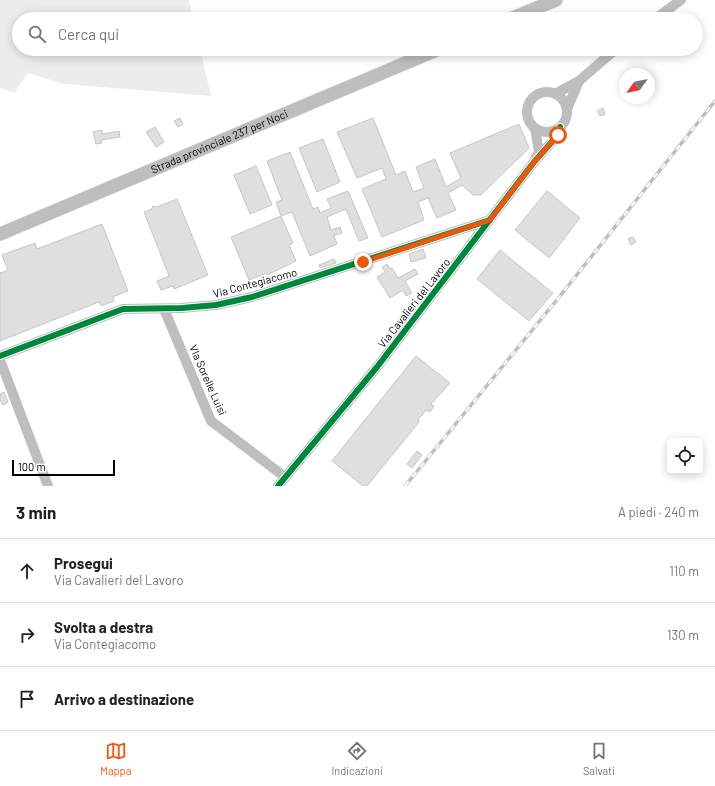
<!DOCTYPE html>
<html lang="it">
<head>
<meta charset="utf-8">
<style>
	body { margin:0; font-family:Barlow,sans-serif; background:#f2f2f2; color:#222 }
	.controls { position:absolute; right:12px; bottom:12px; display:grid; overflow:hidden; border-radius:6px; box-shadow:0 2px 10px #0003 }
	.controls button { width:36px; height:36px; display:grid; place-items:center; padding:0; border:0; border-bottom:1px solid #e0e0e0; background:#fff; color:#222; font:20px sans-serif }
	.compass { position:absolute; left:619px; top:68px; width:36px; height:36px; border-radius:50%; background:#fff; box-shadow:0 2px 10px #0003; rotate:237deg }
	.scale { position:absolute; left:12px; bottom:10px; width:103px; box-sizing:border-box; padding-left:4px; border:2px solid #000; border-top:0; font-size:11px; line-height:14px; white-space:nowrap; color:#000; -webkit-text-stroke:3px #fff; paint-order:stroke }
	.stop { position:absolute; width:12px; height:12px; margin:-9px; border:3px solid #ea580c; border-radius:50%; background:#fff }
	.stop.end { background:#ea580c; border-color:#fff; box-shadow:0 1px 4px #0008 }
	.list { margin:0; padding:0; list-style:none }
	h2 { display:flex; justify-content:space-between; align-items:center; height:52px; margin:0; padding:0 16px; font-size:17px }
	h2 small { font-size:13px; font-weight:400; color:#767676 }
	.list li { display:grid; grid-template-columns:26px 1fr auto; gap:12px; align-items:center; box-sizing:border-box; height:64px; padding:0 16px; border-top:1px solid #e0e0e0 }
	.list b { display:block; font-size:15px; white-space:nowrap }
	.list p { margin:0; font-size:13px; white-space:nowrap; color:#767676 }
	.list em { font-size:13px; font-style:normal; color:#767676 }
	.icon { flex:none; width:22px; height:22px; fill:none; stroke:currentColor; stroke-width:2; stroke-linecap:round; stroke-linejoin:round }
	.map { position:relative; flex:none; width:715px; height:486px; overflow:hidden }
	.search { position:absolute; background:#fff; box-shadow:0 2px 10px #0003; left:12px; right:12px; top:12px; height:44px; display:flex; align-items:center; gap:10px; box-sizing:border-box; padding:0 14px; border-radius:22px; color:#767676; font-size:15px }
	.sheet { height:244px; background:#fff }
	nav { display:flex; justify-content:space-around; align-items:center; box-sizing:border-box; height:56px; border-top:1px solid #e0e0e0; background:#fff; font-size:11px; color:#767676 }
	nav a { display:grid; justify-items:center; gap:2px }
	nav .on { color:#ea580c }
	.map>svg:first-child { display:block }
</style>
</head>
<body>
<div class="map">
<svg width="715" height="486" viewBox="0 0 715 486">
	<rect width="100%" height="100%" fill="#fff"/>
	<polygon fill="#ececec" points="0,0 189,0 193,19 19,19 19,49 200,49 211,96 64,84 28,73 14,93 0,88"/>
	<g fill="#dfdfdf" stroke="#c7c7c7">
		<polygon points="603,108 605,114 600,116 597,111"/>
		<polygon points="180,118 183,124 178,127 174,121"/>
		<polygon points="373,118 396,175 405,171 413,192 424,188 416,167 435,159 446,187 461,178 450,153 519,124 529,148 481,195 473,195 462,185 448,193 456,210 437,218 428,198 418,202 424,220 382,237 362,189 386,179 382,168 357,178 337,132"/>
		<polygon points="155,127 164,142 156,147 146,132"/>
		<polygon points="102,130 103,134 119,131 120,137 101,140 102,143 96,144 93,132"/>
		<polygon points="323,139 340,182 317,192 299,148"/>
		<polygon points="290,152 313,209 318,207 320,213 331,208 327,199 348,191 368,238 359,241 346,209 327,217 331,230 340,227 342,233 334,236 337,244 310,256 292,212 281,216 276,202 282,200 267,161"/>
		<polygon points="256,166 272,205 250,214 234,175"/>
		<polygon points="547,191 580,218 549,258 515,230"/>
		<polygon points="177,199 208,275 174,289 173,286 161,290 157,281 169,276 144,212 152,209 153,206 157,207"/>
		<polygon points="281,216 293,243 289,245 296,261 267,275 266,273 249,280 231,237"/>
		<polygon points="102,224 128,291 113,297 114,301 101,306 99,302 0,341 0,273 8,270 2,255 35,243 37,249"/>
		<polygon points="633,237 636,242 631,245 628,239"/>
		<polygon points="423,249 426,258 411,262 409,254"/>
		<polygon points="500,250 553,293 529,321 477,279"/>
		<polygon points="334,259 336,263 320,268 319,265"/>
		<polygon points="387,264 390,269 392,268 398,278 415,269 418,274 405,281 412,293 406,296 403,290 390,298 377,277 385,272 382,267"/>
		<polygon points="416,356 450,383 431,404 434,406 430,412 426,410 418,420 419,422 367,486 363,486 332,461"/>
		<polygon points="4,392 8,402 3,405 0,400 0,394"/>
		<polygon points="417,451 422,455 412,468 407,464"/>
	</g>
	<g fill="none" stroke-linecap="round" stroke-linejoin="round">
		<g stroke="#dbdbdb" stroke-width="14">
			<g id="major">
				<polyline points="510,19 556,0"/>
				<path id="s1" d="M0,234L439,49"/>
			</g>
		</g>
		<g stroke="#bebebe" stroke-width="10">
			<polyline points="655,19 681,0"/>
			<circle cx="547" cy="112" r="20"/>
			<polyline points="555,94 579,81 616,49"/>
			<polyline points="567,109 579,81"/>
			<polyline points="535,128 539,152 535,159"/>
			<polyline points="164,309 211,421 285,477"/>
			<polyline points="0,356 123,309 182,308 216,305 252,297 490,220"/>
			<polyline points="0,360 48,486"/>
			<polyline points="278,486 377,367 534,162 558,135 560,127"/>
		</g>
		<use href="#major" stroke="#bebebe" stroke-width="13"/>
		<g stroke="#bebebe" stroke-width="3.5">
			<polyline id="rail" points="405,486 564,291 715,101"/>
		</g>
		<use href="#rail" stroke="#fff" stroke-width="2" stroke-dasharray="6" stroke-linecap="butt"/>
		<g stroke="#fff" stroke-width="8">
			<g id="cycleway">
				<polyline points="0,356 123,309 182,308 216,305 252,297 490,220"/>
				<polyline points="278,486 377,367 534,162 558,135 560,127"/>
			</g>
		</g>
		<use href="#cycleway" stroke="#00873e" stroke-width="6"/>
	</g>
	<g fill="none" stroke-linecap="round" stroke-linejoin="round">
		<polyline stroke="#ea580c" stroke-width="5" points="363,262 490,220 534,162 558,135"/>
	</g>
	<g text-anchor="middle" stroke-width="3" stroke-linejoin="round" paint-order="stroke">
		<g font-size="11" fill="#000" stroke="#fff">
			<text dy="4" stroke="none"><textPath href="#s1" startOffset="238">Strada provinciale 237 per Noci</textPath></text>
			<text transform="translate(255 283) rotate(-15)" y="4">Via Contegiacomo</text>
			<text transform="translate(414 303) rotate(-52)" y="4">Via Cavalieri del Lavoro</text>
			<text transform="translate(208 380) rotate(66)" y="4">VIa Sorelle Luisi</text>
		</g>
	</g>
</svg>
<div class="controls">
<button><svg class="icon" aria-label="locate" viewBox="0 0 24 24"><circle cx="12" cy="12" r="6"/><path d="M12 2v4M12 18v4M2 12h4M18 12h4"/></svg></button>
</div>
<svg class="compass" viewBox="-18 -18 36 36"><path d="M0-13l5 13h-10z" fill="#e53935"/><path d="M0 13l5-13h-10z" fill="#767676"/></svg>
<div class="scale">100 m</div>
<div class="stop" style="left:558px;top:135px"></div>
<div class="stop end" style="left:363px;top:262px"></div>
<div class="search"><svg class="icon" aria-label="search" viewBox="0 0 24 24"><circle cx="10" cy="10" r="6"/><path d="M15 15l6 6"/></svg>Cerca qui</div>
</div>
<section class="sheet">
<h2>3 min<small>A piedi · 240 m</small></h2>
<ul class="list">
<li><svg class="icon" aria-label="ahead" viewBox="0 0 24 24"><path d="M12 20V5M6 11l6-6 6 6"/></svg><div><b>Prosegui</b><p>Via Cavalieri del Lavoro</p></div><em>110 m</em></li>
<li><svg class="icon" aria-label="right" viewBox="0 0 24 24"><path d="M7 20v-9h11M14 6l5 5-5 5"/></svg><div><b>Svolta a destra</b><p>Via Contegiacomo</p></div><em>130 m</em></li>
<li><svg class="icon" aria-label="arrive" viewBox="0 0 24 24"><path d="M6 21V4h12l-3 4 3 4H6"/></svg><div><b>Arrivo a destinazione</b></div></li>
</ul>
</section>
<nav>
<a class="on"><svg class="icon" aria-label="map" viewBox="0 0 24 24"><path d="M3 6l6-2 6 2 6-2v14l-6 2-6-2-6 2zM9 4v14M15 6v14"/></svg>Mappa</a>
<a><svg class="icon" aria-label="directions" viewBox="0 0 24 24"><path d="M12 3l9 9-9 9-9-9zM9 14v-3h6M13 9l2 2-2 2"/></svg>Indicazioni</a>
<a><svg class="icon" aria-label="saved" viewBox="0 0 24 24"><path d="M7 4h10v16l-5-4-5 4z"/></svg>Salvati</a>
</nav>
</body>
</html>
